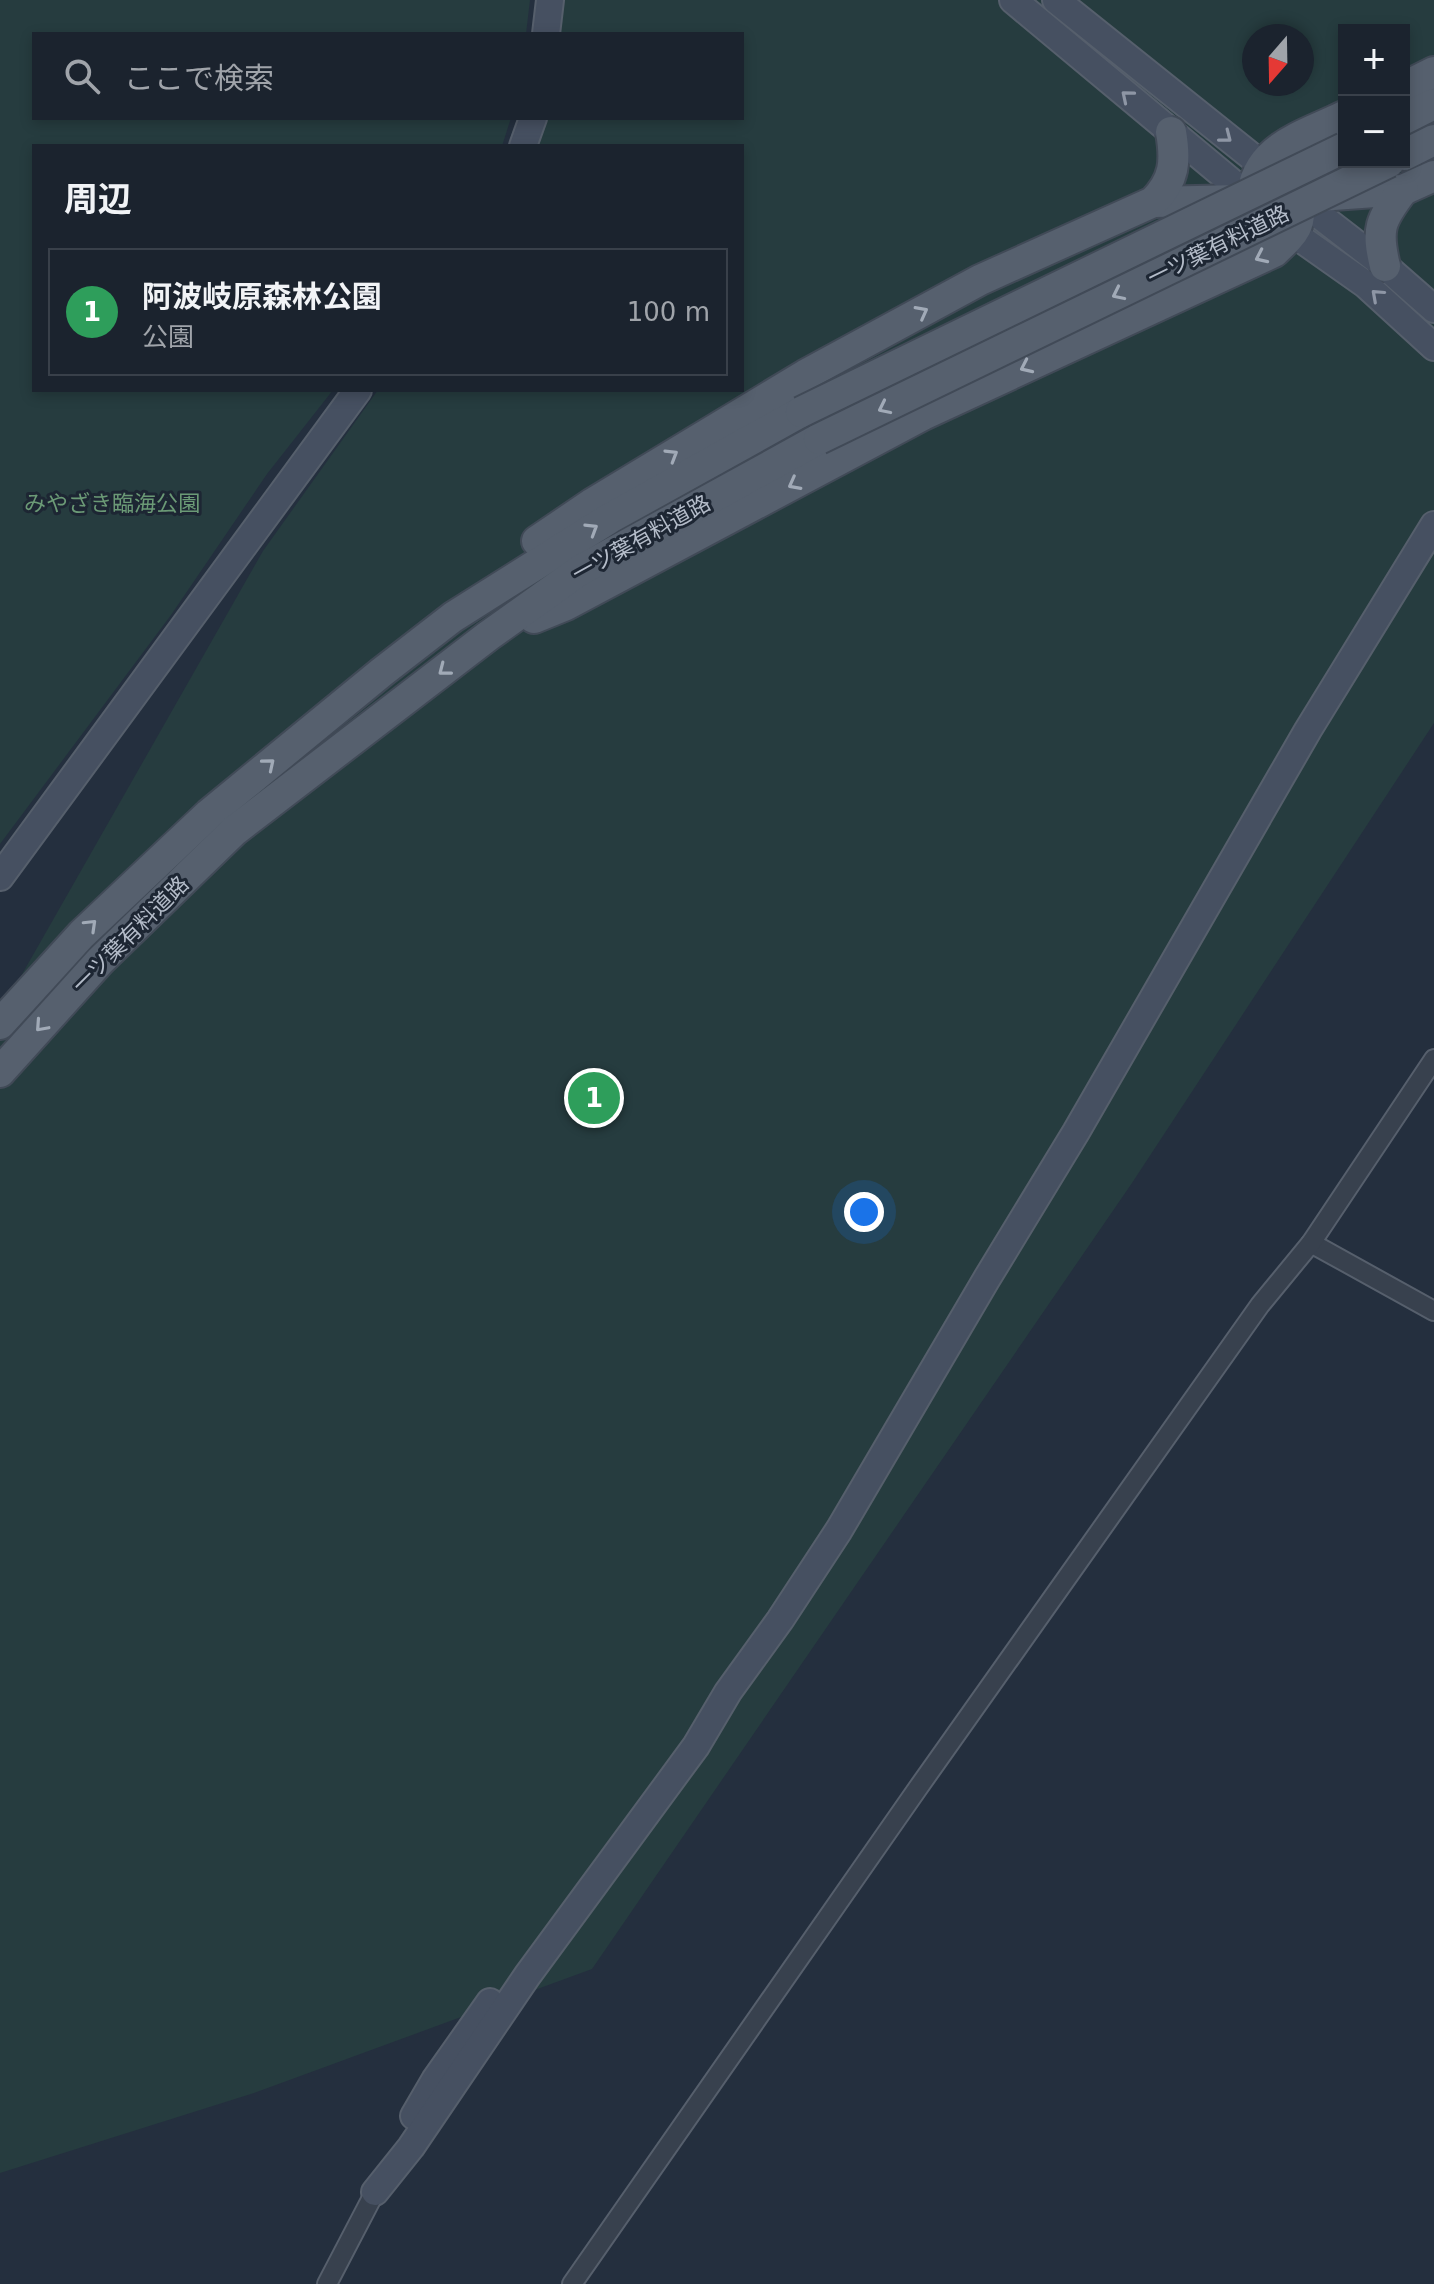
<!DOCTYPE html>
<html lang="ja">
<head>
<meta charset="utf-8">
<style>
	body { margin:0; font-family:"DejaVu Sans","Noto Sans JP",sans-serif; background:#282f3a; color:#f1f3f6 }
	.controls { position:absolute; right:24px; top:24px; display:grid; overflow:hidden; border-radius:0px; box-shadow:0 4px 12px #0003 }
	.controls button { width:72px; height:72px; display:grid; place-items:center; padding:0; border:0; border-bottom:2px solid #39404a; background:#1b232e; color:#f1f3f6; font:40px sans-serif }
	.compass { position:absolute; left:1242px; top:24px; width:72px; height:72px; border-radius:50%; background:#1b232e; box-shadow:0 4px 12px #0003; rotate:200deg }
	.you { position:absolute; left:864px; top:1212px; width:28px; height:28px; margin:-20px; border:6px solid #fff; border-radius:50%; background:#1a73e8; box-shadow:0 0 0 12px #1a73e833 }
	.badge { display:grid; place-items:center; width:52px; height:52px; border-radius:50%; background:#8ab4f8; color:#fff; font-size:26px; font-weight:700 }
	.pin { position:absolute; translate:-50% -50%; border:4px solid #fff; box-shadow:0 2px 8px #0006 }
	.list { margin:0; padding:0; list-style:none }
	h2 { display:flex; justify-content:space-between; align-items:center; height:104px; margin:0; padding:0 32px; font-size:34px }
	h2 small { font-size:26px; font-weight:400; color:#a0a4aa }
	.list li { display:grid; grid-template-columns:52px 1fr auto; gap:24px; align-items:center; box-sizing:border-box; height:128px; margin:0 16px 16px; padding:0 16px; border:2px solid #39404a; border-radius:0px }
	.list b { display:block; font-size:30px; white-space:nowrap }
	.list p { margin:0; font-size:26px; white-space:nowrap; color:#a0a4aa }
	.list em { font-size:26px; font-style:normal; color:#a0a4aa }
	.icon { flex:none; width:44px; height:44px; fill:none; stroke:currentColor; stroke-width:2; stroke-linecap:round; stroke-linejoin:round }
	.map { position:relative; flex:none; width:1434px; height:2284px; overflow:hidden }
	.search { position:absolute; background:#1b232e; box-shadow:0 4px 12px #0003; left:32px; top:32px; width:712px; height:88px; display:flex; align-items:center; gap:20px; box-sizing:border-box; padding:0 28px; border-radius:0px; color:#a0a4aa; font-size:30px }
	.panel { position:absolute; background:#1b232e; box-shadow:0 4px 12px #0003; left:32px; top:144px; width:712px; height:248px; border-radius:0px }
	.map>svg:first-child { display:block }
</style>
</head>
<body>
<div class="map">
<svg width="1434" height="2284" viewBox="0 0 1434 2284">
	<rect width="100%" height="100%" fill="#242f3e"/>
	<g fill="#263c3f" fill-rule="evenodd">
		<polygon points="0,0 530,0 526,34 34,34 34,118 511,118 502,146 34,146 34,390 333,390 267,474 171,615 0,844"/>
		<path d="M561,0H1434V723L1132,1183L592,1969L254,2093L0,2173V1013L263,551L378,390H742V146H534L544,118H742V34H556ZM1344,30H1404V162H1344ZM1254,36H1302V84H1254Z"/>
	</g>
	<g fill="none" stroke-linecap="round" stroke-linejoin="round">
		<g stroke="#565f6c" stroke-width="22">
			<g id="street">
				<polyline points="1311,1243 1434,1311"/>
				<polyline points="327,2284 375,2192"/>
				<polyline points="572,2284 918,1788 1260,1305 1311,1243 1434,1059"/>
			</g>
		</g>
		<g stroke="#565f6c" stroke-width="30">
			<g id="secondary">
				<polyline points="1013,0 1294,234 1365,284 1434,347"/>
				<polyline points="1056,0 1261,164 1297,198 1385,266 1434,309"/>
				<polyline points="546,34 550,0"/>
				<polyline points="523,146 533,118"/>
				<polyline points="0,877 358,390"/>
				<polyline points="414,2116 435,2080 490,2002"/>
				<polyline points="375,2192 411,2147 527,1976 696,1746 728,1692 780,1620 839,1530 986,1280 1076,1132 1308,730 1434,525"/>
			</g>
		</g>
		<g stroke="#414a57" stroke-width="34">
			<g id="primary">
				<polyline points="1404,87 1434,72"/>
				<polyline points="1404,119 1434,104"/>
				<polyline points="1404,155 1434,140"/>
				<polyline points="1319,196 1403,190 1434,176"/>
				<path d="M1252,199C1254,147 1304,136 1344,116"/>
				<polyline points="1153,202 1239,200"/>
				<path d="M1385,266C1376,229 1380,220 1403,190"/>
				<path d="M537,541L593,503L805,375L980,280L1153,202C1175,180 1176,161 1171,132"/>
				<path d="M534,618L566,605L923,415L1274,252C1293,234 1304,225 1297,198"/>
				<polyline points="0,1024 82,934 209,814 382,672 453,617 610,518 801,412"/>
				<polyline points="0,1072 100,961 234,831 488,636 579,571 819,439"/>
			</g>
		</g>
		<use href="#street" stroke="#38414e" stroke-width="18"/>
		<use href="#secondary" stroke="#465061" stroke-width="26"/>
		<use href="#primary" stroke="#56606e" stroke-width="30"/>
		<g stroke="#414a57" stroke-width="34" stroke-linecap="butt">
			<g id="primary-bridge">
				<polyline points="801,412 1344,148"/>
				<polyline points="819,439 1389,162"/>
			</g>
		</g>
		<use href="#primary-bridge" stroke="#56606e" stroke-width="30"/>
	</g>
	<defs><path id="oneway-chevron" d="M-2-3.5L2.5 0L-2 3.5" fill="none" stroke-width="1.6" stroke-linecap="round" stroke-linejoin="round" transform="scale(2)"/></defs>
	<g stroke="#8e96a5">
		<use href="#oneway-chevron" transform="translate(1127 96) rotate(-140)"/>
		<use href="#oneway-chevron" transform="translate(1226 137) rotate(38)"/>
		<use href="#oneway-chevron" transform="translate(1377 295) rotate(-138)"/>
	</g>
	<g stroke="#a1aab7">
		<use href="#oneway-chevron" transform="translate(1261 257) rotate(155)"/>
		<use href="#oneway-chevron" transform="translate(1118 294) rotate(154)"/>
		<use href="#oneway-chevron" transform="translate(922 312) rotate(-28)"/>
		<use href="#oneway-chevron" transform="translate(1026 367) rotate(155)"/>
		<use href="#oneway-chevron" transform="translate(884 408) rotate(154)"/>
		<use href="#oneway-chevron" transform="translate(672 455) rotate(-31)"/>
		<use href="#oneway-chevron" transform="translate(794 484) rotate(152)"/>
		<use href="#oneway-chevron" transform="translate(592 529) rotate(-32)"/>
		<use href="#oneway-chevron" transform="translate(444 670) rotate(142)"/>
		<use href="#oneway-chevron" transform="translate(269 764) rotate(-40)"/>
		<use href="#oneway-chevron" transform="translate(91 925) rotate(-44)"/>
		<use href="#oneway-chevron" transform="translate(41 1026) rotate(132)"/>
	</g>
	<g text-anchor="middle" stroke-width="6" stroke-linejoin="round" paint-order="stroke">
		<g font-size="22" fill="#b4bcc9" stroke="#1d2633">
			<text transform="translate(1218 245) rotate(-26)" y="8">一ツ葉有料道路</text>
			<text transform="translate(641 538) rotate(-29)" y="8">一ツ葉有料道路</text>
			<text transform="translate(130 934) rotate(-45)" y="8">一ツ葉有料道路</text>
		</g>
		<g font-size="22" fill="#6b9a76" stroke="#1d2633">
			<text x="112" y="511">みやざき臨海公園</text>
		</g>
	</g>
</svg>
<div class="controls">
<button>+</button>
<button>−</button>
</div>
<svg class="compass" viewBox="-18 -18 36 36"><path d="M0-13l5 13h-10z" fill="#e53935"/><path d="M0 13l5-13h-10z" fill="#a0a4aa"/></svg>
<div class="you"></div>
<div class="pin badge" style="left:594px;top:1098px;background:#2e9e5b">1</div>
<div class="search"><svg class="icon" aria-label="search" viewBox="0 0 24 24"><circle cx="10" cy="10" r="6"/><path d="M15 15l6 6"/></svg>ここで検索</div>
<section class="panel">
<h2>周辺<small></small></h2>
<ul class="list">
<li><span class="badge" style="background:#2e9e5b">1</span><div><b>阿波岐原森林公園</b><p>公園</p></div><em>100 m</em></li>
</ul>
</section>
</div>
</body>
</html>
